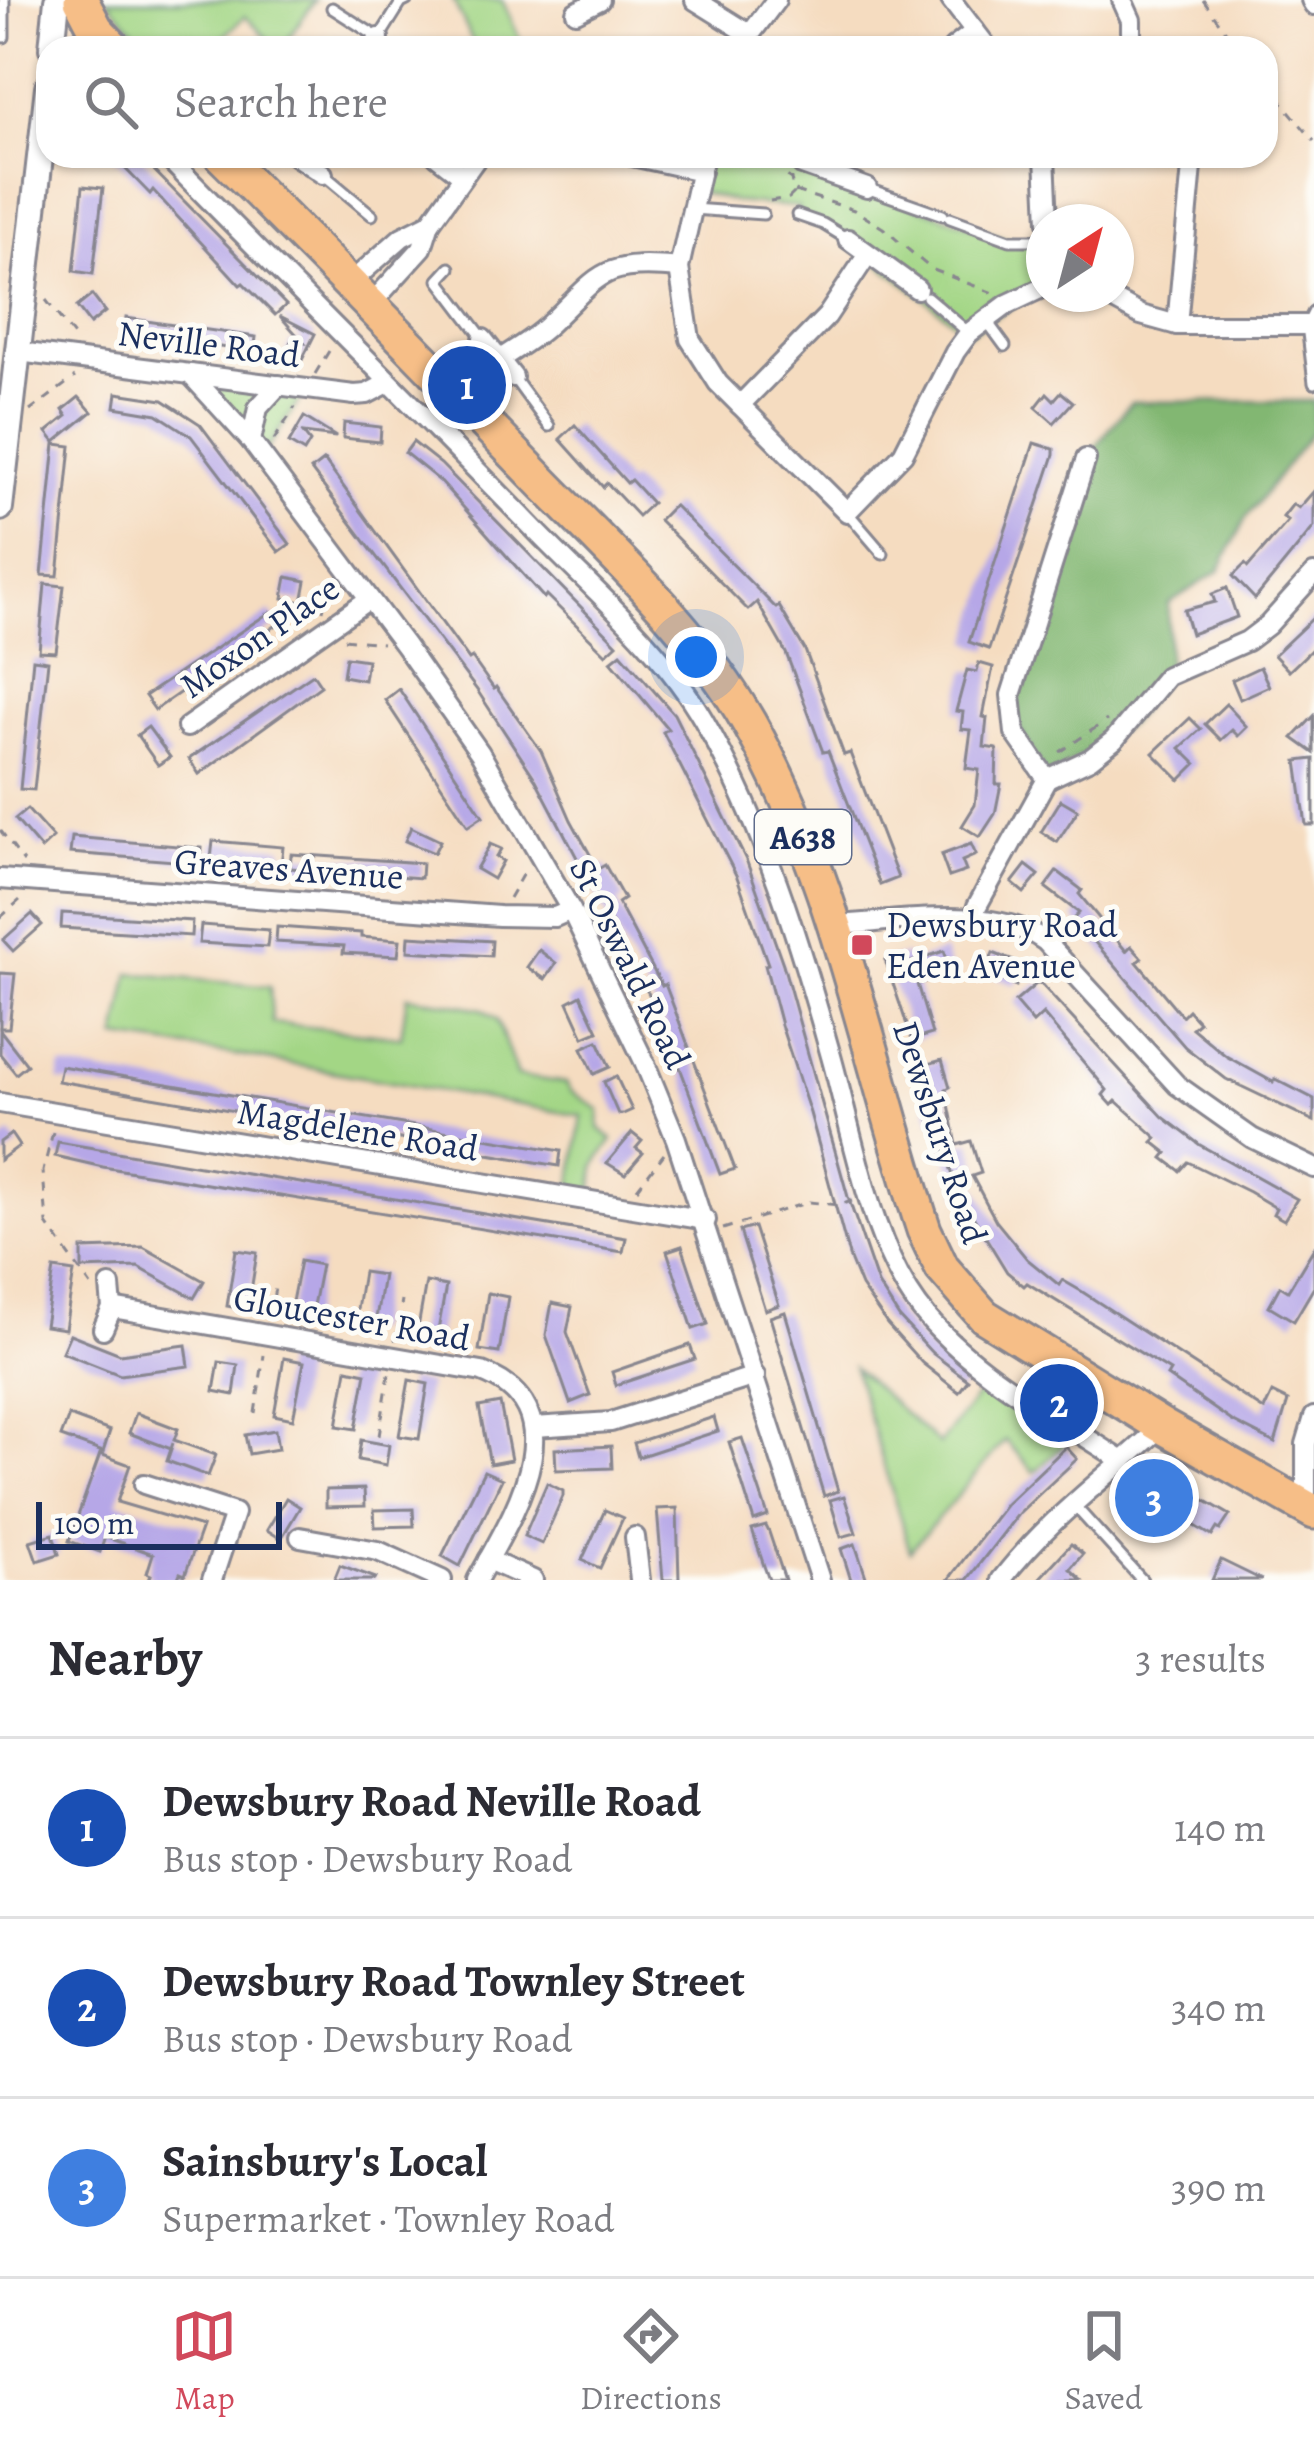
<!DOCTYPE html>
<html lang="en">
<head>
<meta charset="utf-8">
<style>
	body { margin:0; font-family:Alegreya,serif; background:#f7f7f7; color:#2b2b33 }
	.compass { position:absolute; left:1026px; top:204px; width:108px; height:108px; border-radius:50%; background:#fff; box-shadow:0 3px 9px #0004; rotate:36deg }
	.scale { position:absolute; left:36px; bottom:30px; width:246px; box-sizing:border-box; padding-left:12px; border:6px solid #1b2f5e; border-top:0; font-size:33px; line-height:42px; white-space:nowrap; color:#1b2f5e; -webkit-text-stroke:9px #fdfcf7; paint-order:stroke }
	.you { position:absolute; left:696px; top:657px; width:42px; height:42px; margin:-30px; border:9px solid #fff; border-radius:50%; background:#1a73e8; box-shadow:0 0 0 18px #1a73e833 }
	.badge { display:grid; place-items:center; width:78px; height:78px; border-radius:50%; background:#d1495b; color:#fff; font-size:39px; font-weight:700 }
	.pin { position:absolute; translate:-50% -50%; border:6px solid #fff; box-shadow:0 3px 12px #0006 }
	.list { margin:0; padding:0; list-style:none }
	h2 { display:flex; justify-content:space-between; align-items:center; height:156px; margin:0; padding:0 48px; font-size:51px }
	h2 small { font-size:39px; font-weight:400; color:#7c7c81 }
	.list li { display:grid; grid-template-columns:78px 1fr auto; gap:36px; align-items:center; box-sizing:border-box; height:180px; padding:0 48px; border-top:3px solid #e1e1e2 }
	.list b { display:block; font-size:45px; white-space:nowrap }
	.list p { margin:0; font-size:39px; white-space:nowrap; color:#7c7c81 }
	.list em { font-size:39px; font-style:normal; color:#7c7c81 }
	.icon { flex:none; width:66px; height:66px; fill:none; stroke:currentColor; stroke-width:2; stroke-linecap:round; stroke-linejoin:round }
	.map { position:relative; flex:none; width:1314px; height:1580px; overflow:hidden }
	.search { position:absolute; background:#fff; box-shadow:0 3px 9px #0004; left:36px; right:36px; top:36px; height:132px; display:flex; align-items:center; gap:30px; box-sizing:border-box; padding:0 42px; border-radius:36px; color:#7c7c81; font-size:45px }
	.sheet { height:696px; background:#fff }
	nav { display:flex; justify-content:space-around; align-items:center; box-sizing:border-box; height:168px; border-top:3px solid #e1e1e2; background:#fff; font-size:33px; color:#7c7c81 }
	nav a { display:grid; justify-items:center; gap:6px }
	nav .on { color:#d1495b }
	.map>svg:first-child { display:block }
</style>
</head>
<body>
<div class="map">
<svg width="1314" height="1580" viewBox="0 0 1314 1580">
	<rect width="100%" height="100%" fill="#fdfcf7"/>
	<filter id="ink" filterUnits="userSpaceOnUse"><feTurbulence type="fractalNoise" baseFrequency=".00833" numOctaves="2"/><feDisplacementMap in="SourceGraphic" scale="24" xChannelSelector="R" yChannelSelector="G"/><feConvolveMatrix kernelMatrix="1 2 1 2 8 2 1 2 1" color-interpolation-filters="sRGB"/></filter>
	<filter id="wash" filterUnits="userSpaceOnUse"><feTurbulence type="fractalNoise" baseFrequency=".004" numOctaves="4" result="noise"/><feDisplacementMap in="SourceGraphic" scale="48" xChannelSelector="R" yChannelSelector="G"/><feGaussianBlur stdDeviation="2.7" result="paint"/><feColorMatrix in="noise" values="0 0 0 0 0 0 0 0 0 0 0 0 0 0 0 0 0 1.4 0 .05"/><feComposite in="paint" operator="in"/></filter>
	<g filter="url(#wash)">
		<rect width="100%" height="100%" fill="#f5dcc0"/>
		<g fill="#a3d685" stroke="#5f8272" stroke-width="3">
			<polygon points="106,0 315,0 282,48 277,48 245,16 212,48 151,48"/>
			<polygon points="453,0 502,0 524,48 476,48"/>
			<path d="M704,156C733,156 770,170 795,163L1010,240H1044V287L969,333L848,239L797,215L798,207L735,202L696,191Z"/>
			<polygon points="190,374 307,389 262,457"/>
			<polygon points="130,973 270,987 272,1023 401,1037 407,996 482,1009 497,1020 517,1076 566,1083 571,1091 600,1110 599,1128 613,1140 595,1165 592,1200 570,1197 582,1116 250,1057 117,1038"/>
			<polygon points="854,1368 939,1444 987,1383 1068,1441 1034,1472 1005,1440 910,1551"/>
		</g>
		<polygon fill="#82b772" stroke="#4e7368" stroke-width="3" points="1314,401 1314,429 1246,518 1219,571 1169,603 1167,676 1129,724 1047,779 1011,713 1086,459 1131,402"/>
		<g id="blocks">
			<g fill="#b6a7e7">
				<polygon points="113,156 140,156 286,305 275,315 243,283 240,285 153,190 150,194"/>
				<polygon points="83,186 103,188 93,274 74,271"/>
				<polygon points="92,295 105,312 90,324 77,307"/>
				<polygon points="280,316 315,334 302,360 286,352 291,341 304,343"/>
				<polygon points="126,318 256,337 254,352 124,333"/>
				<polygon points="1061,392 1073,402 1054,423 1036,407 1047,393 1054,400"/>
				<polygon points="117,393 163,400 200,424 290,544 279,552 191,436 157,414 115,407"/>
				<polygon points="79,397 92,412 55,442 47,432 67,416 63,410"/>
				<polygon points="304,417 336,437 303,433 310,442 304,452 289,443"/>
				<polygon points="344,423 381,427 380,442 343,438"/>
				<polygon points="575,425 627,483 631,480 652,503 638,516 607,483 603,487 560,439"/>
				<polygon points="413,442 441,464 617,644 606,654 546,595 544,598 440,481 405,453"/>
				<polygon points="1034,443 1054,449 1054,455 989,649 969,642"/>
				<polygon points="55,444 71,446 58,576 42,575"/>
				<polygon points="324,460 469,660 472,658 494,689 496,687 541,751 571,820 598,869 605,865 624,899 618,903 662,986 665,984 735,1169 720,1174 661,1017 536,780 477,690 311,470"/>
				<polygon points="1314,491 1314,527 1255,599 1233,576 1245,564 1248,567 1288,521 1283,517 1293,504 1299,508"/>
				<polygon points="674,505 776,608 779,606 805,650 844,755 850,753 898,878 880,885 828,751 823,752 786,653 757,602 748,610 659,520"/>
				<polygon points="287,577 306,581 302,602 283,598"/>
				<polygon points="45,584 64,586 56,652 39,651"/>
				<polygon points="1227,588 1237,617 1191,634 1184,610 1215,602 1212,594"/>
				<polygon points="270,612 278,624 155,710 145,696"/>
				<polygon points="1314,617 1314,647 1289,671 1274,655"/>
				<polygon points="621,653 674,714 747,862 783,964 848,1197 878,1284 899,1317 932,1353 968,1380 959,1392 922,1363 887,1324 861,1286 850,1259 810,1113 781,1025 765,965 768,964 737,877 663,732 668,729 611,661"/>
				<polygon points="346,657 367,660 364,680 343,676"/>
				<polygon points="33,659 48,661 34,790 20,789"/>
				<polygon points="979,663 993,667 983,717 987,718 984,747 997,749 996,784 1001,784 995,814 980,837 962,826 975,805 979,770 966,768 971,730 961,729 963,712 956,711 967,670 977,672"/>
				<polygon points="1260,667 1269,686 1240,699 1232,680"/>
				<polygon points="313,674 321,686 199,774 189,759"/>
				<polygon points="399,689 483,816 468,826 385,700"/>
				<polygon points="1226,704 1247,727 1238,736 1232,730 1221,740 1205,724"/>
				<polygon points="1314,716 1314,753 1293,738"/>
				<polygon points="1190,718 1201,729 1180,748 1196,764 1180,780 1153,753"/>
				<polygon points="148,727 170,757 158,765 137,735"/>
				<polygon points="1314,759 1314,825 1306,825 1297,761"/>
				<polygon points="1061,800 1078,810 1057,842 1041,832"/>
				<polygon points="27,809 53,838 41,849 15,819"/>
				<polygon points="411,827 440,841 434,853 405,841"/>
				<polygon points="72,837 202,848 201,863 70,853"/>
				<polygon points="213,841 283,847 281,865 211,859"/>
				<polygon points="490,844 501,849 496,857 503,861 493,879 476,869"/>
				<polygon points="971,844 976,855 962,861 966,871 949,877 941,855"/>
				<polygon points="291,854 422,863 421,878 290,868"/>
				<polygon points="1026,865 1039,875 1024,893 1012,883"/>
				<polygon points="1057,871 1082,890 1079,894 1126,951 1131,946 1142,958 1137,962 1182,1016 1188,1010 1199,1022 1192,1028 1226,1056 1273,1082 1275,1079 1314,1099 1314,1121 1226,1079 1185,1047 1074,918 1079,913 1045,887"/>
				<polygon points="62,913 192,921 191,936 61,928"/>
				<polygon points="32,914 42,925 13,951 3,940"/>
				<polygon points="201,925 269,930 267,947 199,943"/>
				<polygon points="277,927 361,933 361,937 400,940 398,956 343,953 344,946 276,942"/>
				<polygon points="409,936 492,941 491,956 408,951"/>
				<polygon points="539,950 556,963 545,979 527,967"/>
				<polygon points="944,951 952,974 917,984 932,1034 912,1040 885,960 906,955 908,963"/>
				<polygon points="993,953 1021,964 1016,986 985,973"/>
				<polygon points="0,973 15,974 9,1028 0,1028"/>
				<polygon points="1036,984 1041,984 1163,1117 1200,1145 1297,1199 1284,1220 1273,1214 1276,1208 1249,1192 1188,1162 1180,1171 1163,1158 1167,1153 1153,1142 1157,1138 1116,1101 1112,1105 1103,1095 1107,1090 1043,1014 1033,1023 1015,1002"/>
				<polygon points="581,995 598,1031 584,1037 568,1002"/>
				<polygon points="0,1030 27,1065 16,1074 0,1054"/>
				<polygon points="598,1041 610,1067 594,1074 582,1048"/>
				<polygon points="942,1060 950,1087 946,1089 957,1145 971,1141 981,1173 972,1176 996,1221 1027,1259 1059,1285 1062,1280 1081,1291 1264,1410 1272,1393 1288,1401 1275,1443 1232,1421 1167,1376 1170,1371 1027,1283 1024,1286 1007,1272 958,1192 936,1121 931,1122 926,1105 931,1104 920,1066"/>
				<polygon points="61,1066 561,1151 559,1166 58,1081"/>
				<polygon points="616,1076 632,1110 623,1114 618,1114 604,1082"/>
				<polygon points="632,1133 642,1141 636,1148 643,1153 625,1174 607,1163"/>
				<polygon points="11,1134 19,1146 0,1160 0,1142"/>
				<polygon points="58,1142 626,1238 623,1252 103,1167 55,1156"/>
				<polygon points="754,1227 779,1305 765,1310 740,1231"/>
				<polygon points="682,1246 708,1324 693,1329 667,1251"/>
				<polygon points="143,1247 204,1281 194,1298 138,1267 82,1269 82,1249"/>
				<polygon points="1314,1248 1314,1287 1294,1321 1269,1306 1280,1286 1288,1291"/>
				<polygon points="236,1250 257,1253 248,1310 227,1306"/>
				<polygon points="300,1261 321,1265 310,1321 289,1317"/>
				<polygon points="54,1269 74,1272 65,1329 45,1326"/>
				<polygon points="363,1272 383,1275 374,1331 354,1328"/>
				<polygon points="426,1282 446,1286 436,1342 416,1339"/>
				<polygon points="488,1293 508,1297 499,1353 479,1350"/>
				<polygon points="552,1303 572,1307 567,1332 590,1395 570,1403 546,1335"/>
				<polygon points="785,1312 838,1491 824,1496 770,1317"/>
				<polygon points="70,1334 120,1354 186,1345 189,1366 120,1375 62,1352"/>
				<polygon points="690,1345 695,1359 616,1385 612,1372"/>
				<polygon points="284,1358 304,1362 293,1419 274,1415"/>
				<polygon points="219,1362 238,1365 234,1395 214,1391"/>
				<polygon points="347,1369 366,1373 356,1429 337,1426"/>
				<polygon points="409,1380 428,1384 419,1439 399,1436"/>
				<polygon points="500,1403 511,1460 490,1464 479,1407"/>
				<polygon points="136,1413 178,1429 174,1440 216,1455 208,1476 167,1461 173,1443 171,1449 129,1433"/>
				<polygon points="69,1416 110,1431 103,1452 61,1437"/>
				<polygon points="714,1417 718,1431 638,1457 634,1443"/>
				<polygon points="275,1430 278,1449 249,1454 245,1435"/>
				<polygon points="742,1438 768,1516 754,1521 729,1442"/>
				<polygon points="361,1440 389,1445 386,1465 358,1460"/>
				<polygon points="611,1446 612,1468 556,1470 555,1449"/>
				<polygon points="1066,1447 1077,1459 1019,1513 967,1580 948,1580 1006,1504"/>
				<polygon points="100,1454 130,1465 117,1502 202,1527 185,1575 180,1573 177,1580 149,1580 151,1575 147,1573 153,1554 105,1537 100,1552 69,1541"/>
				<polygon points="484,1471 502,1479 460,1566 442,1556"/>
				<polygon points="1155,1471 1230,1515 1220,1530 1217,1528 1212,1536 1192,1524 1187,1518 1190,1514 1167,1501 1146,1537 1124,1524"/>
				<polygon points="547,1483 563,1491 563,1496 542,1544 524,1536"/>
				<polygon points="364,1489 365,1506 326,1507 326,1490"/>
				<polygon points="844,1496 856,1533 841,1537 830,1500"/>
				<polygon points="286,1498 300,1507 281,1539 267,1530"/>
				<polygon points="677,1508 679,1580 663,1580 657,1509"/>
				<polygon points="413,1509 414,1526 375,1527 374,1510"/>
				<polygon points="605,1510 623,1518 600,1568 582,1560"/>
				<polygon points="766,1526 769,1532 785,1580 769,1580 764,1566 752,1530"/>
				<polygon points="53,1534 59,1554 37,1561 30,1541"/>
				<polygon points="855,1544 867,1580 851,1580 845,1561 841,1549"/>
				<polygon points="1071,1544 1083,1554 1070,1569 1082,1580 1038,1580"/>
				<polygon points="1221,1560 1262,1580 1212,1580"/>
				<polygon points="340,1565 376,1578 375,1580 334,1580"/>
			</g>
		</g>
	</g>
	<g filter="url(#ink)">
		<use href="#blocks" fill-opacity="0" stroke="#88868f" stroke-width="3"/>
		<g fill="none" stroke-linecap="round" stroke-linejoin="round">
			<g stroke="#88868f" stroke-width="15">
				<g id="service">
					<polyline points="4,0 4,37"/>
					<polyline points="332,8 379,38 401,3 407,0"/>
					<polyline points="782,159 802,165"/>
					<polyline points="323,174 372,215"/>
					<polyline points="869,189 943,215"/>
					<polyline points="692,209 763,214"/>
					<polyline points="797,215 823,224 846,238"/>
					<polyline points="950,218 1010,240 1044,240"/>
					<polyline points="450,268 439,280 483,338"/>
					<polyline points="927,297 969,333"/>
					<polyline points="1314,311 1307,325 1314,383"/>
					<polyline points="986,320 1005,346"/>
					<polyline points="513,377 549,426"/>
					<polyline points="847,512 883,554"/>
					<polyline points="1073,1504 1142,1580"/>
				</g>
			</g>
			<g stroke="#88868f" stroke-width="24">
				<g id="minor">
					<polyline points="695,0 748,33"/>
					<polyline points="951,0 988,48"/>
					<polyline points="1122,0 1131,20 1131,48"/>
					<polyline points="1311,0 1314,5"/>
					<polyline points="576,12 600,0"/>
					<polyline points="70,48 96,29"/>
					<polyline points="373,48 379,38"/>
					<polyline points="740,48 776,0"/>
					<polyline points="953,48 975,31"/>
					<path d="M166,156C288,281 413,404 535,530C592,589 661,646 703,719C763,823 799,941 831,1056C854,1138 871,1252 927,1317C979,1377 1058,1418 1124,1462"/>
					<polyline points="296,156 323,174"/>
					<polyline points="437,156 463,176"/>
					<polyline points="632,156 701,171"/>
					<polyline points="704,156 679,268 690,339 718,383 847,512 903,454 955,352 969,333 1008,304 1044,287"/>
					<polyline points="1045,156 1048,222"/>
					<polyline points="802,165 867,188"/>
					<polyline points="848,239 917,289"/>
					<polyline points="350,283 402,237 430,223"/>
					<polyline points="1103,294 1141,315 1177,325 1307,325"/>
					<polyline points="371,304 422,248 430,223 478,156"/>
					<polyline points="1177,325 1192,167 1189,156"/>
					<polyline points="483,339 513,377"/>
					<polyline points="19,352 354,395 367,394 388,383"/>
					<path d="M499,360C515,349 533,339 547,326C601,276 598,260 679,268"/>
					<polyline points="190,374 251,441 405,646 480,753 571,910 644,1061 676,1139 820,1580"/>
					<polyline points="740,405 827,316 868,254"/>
					<polyline points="251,441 258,408 279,385"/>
					<polyline points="187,727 369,599"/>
					<polyline points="1047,779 1090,759 1114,740 1167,676 1247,641 1268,625 1314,574"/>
					<polyline points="0,879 499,916 555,917 571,910"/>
					<polyline points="973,920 977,906 1047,779 1015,733 1011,695 1086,459"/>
					<path d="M836,925C897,922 995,904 1045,941L1177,1085L1252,1138L1314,1168"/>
					<polyline points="0,1103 706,1220"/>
					<path d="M112,1308L482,1372C581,1410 512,1517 477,1580"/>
					<polyline points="103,1329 112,1308 110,1286"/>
					<polyline points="534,1427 611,1422 755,1376"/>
					<polyline points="144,1484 234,1513 212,1580"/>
					<polyline points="1306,1508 1306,1444 1314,1417"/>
					<polyline points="300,1537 378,1551 442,1580"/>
					<polyline points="635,1537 640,1580"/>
					<polyline points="488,1560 533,1580"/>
					<path d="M1001,1580C1047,1520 1107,1477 1162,1426"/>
				</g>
			</g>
			<g stroke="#88868f" stroke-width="30">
				<g id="tertiary">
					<polyline points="52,48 57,0"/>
					<polyline points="0,508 48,87"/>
				</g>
			</g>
			<g stroke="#88868f" stroke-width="39">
				<g id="trunk">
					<polyline points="81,0 96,29 114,48"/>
					<path d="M222,156C330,263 436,372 541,481C615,557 696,630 749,723C838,880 868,1060 924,1230L942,1268L984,1316L1162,1426L1314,1512"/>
				</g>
			</g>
			<g stroke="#88868f" stroke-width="3" stroke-dasharray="9 9" stroke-linecap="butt">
				<polyline points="1203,0 1238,48"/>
				<polyline points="1266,83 1314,141"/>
				<polyline points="725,156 770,167"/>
				<polyline points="795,191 854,210 883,228 931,269 993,293"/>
				<polyline points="770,201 789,198 794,193 791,179 784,174"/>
				<polyline points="46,300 77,340"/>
				<polyline points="315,374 332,346"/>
				<polyline points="30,411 75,377"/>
				<polyline points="274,440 295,407"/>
				<polyline points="323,611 330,579"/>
				<polyline points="344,639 382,643"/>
				<polyline points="1060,752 1107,720"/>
				<polyline points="0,830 24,862"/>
				<polyline points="509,898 525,870"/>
				<polyline points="0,918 20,900"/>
				<polyline points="53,1132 43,1171 47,1224 91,1286"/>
				<polyline points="637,1189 664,1154"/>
				<polyline points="723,1229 809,1202 839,1205 852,1201"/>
				<polyline points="270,1316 276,1282"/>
				<polyline points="395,1341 402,1301"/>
				<polyline points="255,1413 264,1355"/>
				<polyline points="379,1436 389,1374"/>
			</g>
			<use href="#service" stroke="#fff" stroke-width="9"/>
			<use href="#minor" stroke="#fff" stroke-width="18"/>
			<use href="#tertiary" stroke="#fff" stroke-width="24"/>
			<use href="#trunk" stroke="#f6be87" stroke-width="33"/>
		</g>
	</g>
	<rect fill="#d1495b" stroke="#fdfcf7" stroke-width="4.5" x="850" y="933" width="24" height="24" rx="6"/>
	<g text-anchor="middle" stroke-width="10" stroke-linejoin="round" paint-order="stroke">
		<rect fill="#fdfcf7" stroke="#5f6c8c" stroke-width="3" x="755" y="810" width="96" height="54" rx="9"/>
		<g font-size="33" font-weight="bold" fill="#1b2f5e">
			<text x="803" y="849">A638</text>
		</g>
		<g font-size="36" fill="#1b2f5e" stroke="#fdfcf7">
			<text transform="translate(209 343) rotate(7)" y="13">Neville Road</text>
			<text transform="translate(259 636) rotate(-35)" y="13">Moxon Place</text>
			<text transform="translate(289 868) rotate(4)" y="13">Greaves Avenue</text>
			<text transform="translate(631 963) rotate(64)" y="13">St Oswald Road</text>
			<text transform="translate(358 1129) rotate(9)" y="13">Magdelene Road</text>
			<text transform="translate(941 1132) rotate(72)" y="13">Dewsbury Road</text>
			<text transform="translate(352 1317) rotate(10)" y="13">Gloucester Road</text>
		</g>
		<g font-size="36" fill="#1b2f5e" stroke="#fdfcf7" text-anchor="start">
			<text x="886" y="937">Dewsbury Road<tspan x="886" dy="41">Eden Avenue</tspan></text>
		</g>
	</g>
</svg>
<svg class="compass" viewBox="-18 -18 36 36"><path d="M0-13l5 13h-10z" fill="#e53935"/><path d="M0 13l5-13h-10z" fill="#7c7c81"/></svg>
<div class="scale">100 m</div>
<div class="you"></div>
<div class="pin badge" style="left:467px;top:385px;background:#1a4fb4">1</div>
<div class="pin badge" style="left:1059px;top:1403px;background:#1a4fb4">2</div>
<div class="pin badge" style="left:1154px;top:1498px;background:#3f7fe0">3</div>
<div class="search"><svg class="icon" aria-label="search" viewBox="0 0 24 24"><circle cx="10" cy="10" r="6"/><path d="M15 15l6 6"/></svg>Search here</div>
</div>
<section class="sheet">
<h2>Nearby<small>3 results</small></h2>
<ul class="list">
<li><span class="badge" style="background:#1a4fb4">1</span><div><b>Dewsbury Road Neville Road</b><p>Bus stop · Dewsbury Road</p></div><em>140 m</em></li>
<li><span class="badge" style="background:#1a4fb4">2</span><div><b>Dewsbury Road Townley Street</b><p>Bus stop · Dewsbury Road</p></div><em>340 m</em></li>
<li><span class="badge" style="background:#3f7fe0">3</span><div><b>Sainsbury's Local</b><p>Supermarket · Townley Road</p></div><em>390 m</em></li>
</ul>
</section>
<nav>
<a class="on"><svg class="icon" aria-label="map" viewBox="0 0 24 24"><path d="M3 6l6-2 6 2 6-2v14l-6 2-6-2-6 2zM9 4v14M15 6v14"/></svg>Map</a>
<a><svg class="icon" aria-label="directions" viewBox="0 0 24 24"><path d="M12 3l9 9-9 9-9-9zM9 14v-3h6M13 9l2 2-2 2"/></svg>Directions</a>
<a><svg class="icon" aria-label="saved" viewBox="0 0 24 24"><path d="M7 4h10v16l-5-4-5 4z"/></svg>Saved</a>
</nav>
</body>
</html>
